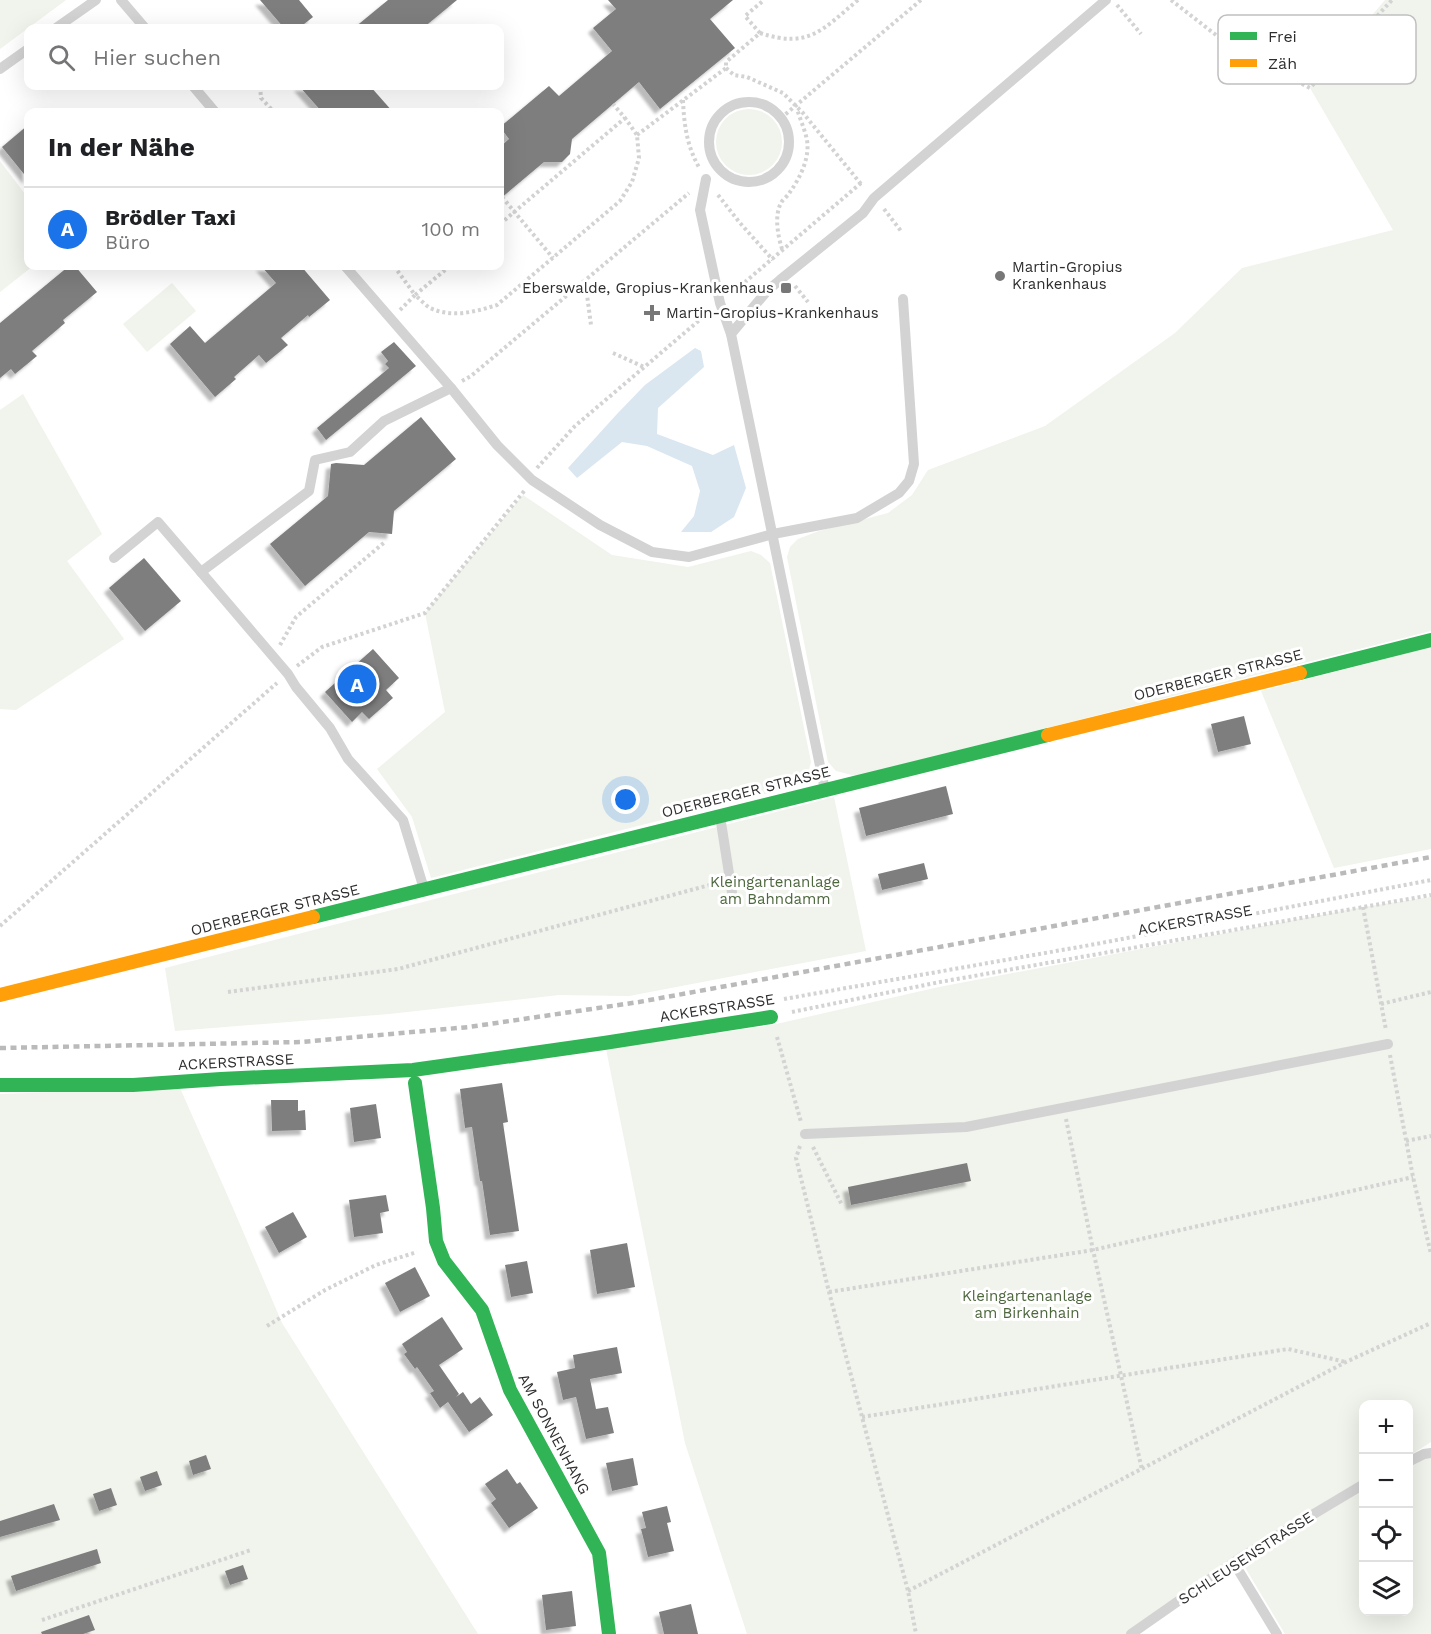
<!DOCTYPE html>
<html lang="de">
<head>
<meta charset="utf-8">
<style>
	body { margin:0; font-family:"Work Sans",sans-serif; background:#f2f2f2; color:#202124 }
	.controls { position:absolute; right:18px; bottom:18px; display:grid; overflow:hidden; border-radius:12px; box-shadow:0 6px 24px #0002 }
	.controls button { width:54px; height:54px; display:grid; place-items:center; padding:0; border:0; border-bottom:2px solid #e0e0e0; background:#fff; color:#202124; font:30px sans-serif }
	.you { position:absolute; left:626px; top:800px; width:21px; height:21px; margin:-15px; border:4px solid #fff; border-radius:50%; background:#1a73e8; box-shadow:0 0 0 9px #1a73e833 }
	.badge { display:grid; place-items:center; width:39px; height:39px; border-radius:50%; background:#1a73e8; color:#fff; font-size:20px; font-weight:700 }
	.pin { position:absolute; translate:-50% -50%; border:3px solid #fff; box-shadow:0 2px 6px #0006 }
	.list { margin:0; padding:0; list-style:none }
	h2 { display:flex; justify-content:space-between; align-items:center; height:78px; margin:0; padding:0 24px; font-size:26px }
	h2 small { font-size:20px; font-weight:400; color:#757577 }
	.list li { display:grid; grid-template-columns:39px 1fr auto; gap:18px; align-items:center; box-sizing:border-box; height:84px; padding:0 24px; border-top:2px solid #e0e0e0 }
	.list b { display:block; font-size:22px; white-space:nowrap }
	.list p { margin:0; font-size:20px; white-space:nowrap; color:#757577 }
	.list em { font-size:20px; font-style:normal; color:#757577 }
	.icon { flex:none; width:33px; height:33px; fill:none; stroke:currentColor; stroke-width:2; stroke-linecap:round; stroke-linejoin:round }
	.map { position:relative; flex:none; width:1431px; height:1634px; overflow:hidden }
	.search { position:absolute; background:#fff; box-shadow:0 6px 24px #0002; left:24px; top:24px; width:480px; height:66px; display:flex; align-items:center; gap:15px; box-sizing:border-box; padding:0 21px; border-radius:12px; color:#757577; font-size:22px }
	.panel { position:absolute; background:#fff; box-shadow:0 6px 24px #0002; left:24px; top:108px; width:480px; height:162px; border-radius:12px }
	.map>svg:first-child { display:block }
</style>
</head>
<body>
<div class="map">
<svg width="1431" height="1634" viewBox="0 0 1431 1634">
	<defs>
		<filter id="shadow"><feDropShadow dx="-5" dy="5" stdDeviation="1.5" flood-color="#0004"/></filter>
	</defs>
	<rect width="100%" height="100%" fill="#fff"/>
	<g fill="#f0f4ec">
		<polygon points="0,0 66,0 0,49"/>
		<polygon points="1385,0 1431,0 1431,631 856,776 836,771 828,762 787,557 790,547 798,539 819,531 888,513 912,495 928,470 1045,426 1175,333 1242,268 1393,230 1310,88"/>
		<circle cx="749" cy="142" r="33"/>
		<polygon points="0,161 28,198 28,266 33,266 0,292"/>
		<polygon points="172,283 196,311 147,352 123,324"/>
		<polygon points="23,394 102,534 67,561 124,639 16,710 0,709 0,410"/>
		<polygon points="523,495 612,555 688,567 751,551 761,555 770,563 811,762 807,777 797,786 431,878 412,817 377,769 445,712 425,613"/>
		<polygon points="1431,647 1431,849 1334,868 1261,691"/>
		<polygon points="834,797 866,951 629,996 559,995 389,1014 175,1031 165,968"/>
		<polygon points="1431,897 1431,1442 1409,1456 1408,1404 1364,1404 1364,1612 1408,1612 1409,1465 1431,1452 1431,1634 1285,1634 1240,1559 1130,1634 747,1634 685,1443 606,1049 772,1025 939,987 1363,907"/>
		<polygon points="180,1088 233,1208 282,1323 478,1634 0,1634 0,1094"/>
	</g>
	<polygon fill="#dae6f0" points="695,348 701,351 704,367 658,408 657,434 713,455 734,445 746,488 734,517 711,532 681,532 694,516 700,491 692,466 647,446 622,442 577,478 568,468 617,414 645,385"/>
	<g fill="#7e7e7e" filter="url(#shadow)">
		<polygon points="260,0 299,0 313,17 299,28 284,28"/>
		<polygon points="388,0 457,0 423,28 354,28"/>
		<polygon points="608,0 733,0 710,19 735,48 660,109 639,82 572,139 570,154 562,162 544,162 500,199 500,147 509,139 500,127 549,86 559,96 612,51 593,28 616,9"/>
		<polygon points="299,86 370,86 393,112 322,112"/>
		<polygon points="28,125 28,179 2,147"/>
		<polygon points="69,266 75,266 97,292 63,320 65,323 32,351 37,356 15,374 11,369 0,378 0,323"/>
		<polygon points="261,266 301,266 330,300 309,317 308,315 281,338 288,345 266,363 259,355 234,377 236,379 215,397 170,344 190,326 205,343 276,283"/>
		<polygon points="394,342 416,366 326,440 317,428 389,368 385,364 388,361 381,352"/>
		<polygon points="421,417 456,459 394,511 392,534 369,532 305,586 270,544 328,496 331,464 336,463 364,465"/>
		<polygon points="144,558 181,601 145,631 109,588"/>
		<polygon points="373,649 399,678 386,690 393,698 369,719 362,712 352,722 325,692"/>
		<polygon points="1244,716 1251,744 1218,752 1211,724"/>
		<polygon points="946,786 953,814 866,836 859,808"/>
		<polygon points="924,863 928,879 882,890 878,874"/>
		<polygon points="502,1083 508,1122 503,1123 519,1231 490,1235 482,1181 480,1181 472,1127 465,1128 460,1089"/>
		<polygon points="271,1100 298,1100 298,1111 305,1110 306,1130 272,1131"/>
		<polygon points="376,1104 381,1138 354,1142 350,1108"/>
		<polygon points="967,1163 971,1181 851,1205 848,1187"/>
		<polygon points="386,1195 389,1211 380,1213 383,1233 354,1237 349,1200"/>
		<polygon points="293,1212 307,1237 279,1253 265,1227"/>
		<polygon points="627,1243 635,1287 597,1294 590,1250"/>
		<polygon points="527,1261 533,1293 511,1297 505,1265"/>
		<polygon points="415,1267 430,1296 400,1312 385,1283"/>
		<polygon points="442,1317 463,1349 439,1365 459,1394 456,1397 463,1392 471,1404 480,1397 493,1415 469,1432 448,1402 440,1408 430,1393 434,1391 417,1367 415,1369 404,1354 407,1352 402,1344"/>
		<polygon points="617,1347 622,1373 590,1379 596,1409 608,1407 614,1433 586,1439 576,1397 563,1400 557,1372 575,1368 573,1355"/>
		<polygon points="206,1455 211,1469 193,1475 189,1461"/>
		<polygon points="633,1458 638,1485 612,1491 606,1463"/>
		<polygon points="507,1469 517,1484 520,1482 538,1508 509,1528 491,1503 496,1499 485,1484"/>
		<polygon points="157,1471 162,1485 145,1491 140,1477"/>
		<polygon points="111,1488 117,1505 99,1511 93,1494"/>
		<polygon points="54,1504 60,1520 0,1537 0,1521"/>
		<polygon points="667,1506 671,1522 667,1523 674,1551 648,1557 641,1529 646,1528 642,1512"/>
		<polygon points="97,1549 101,1563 16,1591 11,1576"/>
		<polygon points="243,1565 248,1579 230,1585 225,1571"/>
		<polygon points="572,1591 576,1626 546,1630 542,1595"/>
		<polygon points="691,1604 698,1634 664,1634 659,1612"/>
		<polygon points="89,1615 95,1630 83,1634 42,1634 41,1632"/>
	</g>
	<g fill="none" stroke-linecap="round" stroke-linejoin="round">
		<g stroke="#d3d3d3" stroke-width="4" stroke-dasharray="3 3" stroke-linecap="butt">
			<polyline points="1171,0 1234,49 1310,88 1392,0"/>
			<polyline points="1117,5 1141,34"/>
			<path d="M760,33C809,49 822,30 858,0"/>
			<polyline points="726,68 734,75 747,77 783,93 803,113 861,184"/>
			<polyline points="260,86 261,98 274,112"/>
			<path d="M683,100C684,125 687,147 700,169"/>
			<polyline points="781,118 921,0"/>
			<polyline points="637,135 726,68 726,62 760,33 745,16 764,0"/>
			<polyline points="718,195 740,223 773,260"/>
			<polyline points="502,197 553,258"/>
			<polyline points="884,209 901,231"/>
			<polyline points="500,224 625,118 613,104"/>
			<path d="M782,249C778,236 774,216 781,203C783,199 788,196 790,192C800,178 810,158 807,140C805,130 800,119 797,109"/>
			<polyline points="394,266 415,295 450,266"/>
			<polyline points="585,280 591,325"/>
			<polyline points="795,286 808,302"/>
			<polyline points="731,294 861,183"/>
			<path d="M400,310L415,295C420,299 425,305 430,308C452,318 475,312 497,305L620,201L632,182L639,158L637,135L625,118"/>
			<polyline points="613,353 644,367"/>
			<polyline points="462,381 471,376 689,193"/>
			<polyline points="537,468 575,426 709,312"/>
			<polyline points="280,645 296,617 386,541"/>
			<polyline points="297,666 322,647 425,613 525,490"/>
			<polyline points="1363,907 1386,1030"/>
			<polyline points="0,926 277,683"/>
			<polyline points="228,992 398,969 717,883"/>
			<polyline points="784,999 1096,944 1431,880"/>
			<polyline points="1381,1004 1431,992"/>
			<polyline points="792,1012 940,982 1431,895"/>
			<polyline points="777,1037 801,1122"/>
			<polyline points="1390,1055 1413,1177 1431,1254"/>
			<polyline points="1066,1119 1093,1250 1142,1470"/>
			<polyline points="1406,1141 1431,1136"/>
			<polyline points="800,1146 796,1158 829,1292 908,1591 916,1634"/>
			<polyline points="813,1147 842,1205"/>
			<polyline points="829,1292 1093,1250 1413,1177"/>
			<polyline points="267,1326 325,1290 376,1265 417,1252"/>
			<polyline points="862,1417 1288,1349 1346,1362"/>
			<polyline points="908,1591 1346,1362 1431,1323"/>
			<polyline points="42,1620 251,1550"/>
		</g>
		<g stroke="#d3d3d3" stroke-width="10">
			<polyline points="121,0 145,28"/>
			<polyline points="56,28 96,0"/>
			<polyline points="0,69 28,49"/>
			<polyline points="193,86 215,112"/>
			<circle cx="749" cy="142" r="40"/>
			<polyline points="706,179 700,210 720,303 731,334"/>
			<polyline points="345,266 451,388 497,445 532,480 600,525 652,552 689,557 773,534 857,518 899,493 909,481 914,464 903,299"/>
			<polyline points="114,558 158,522 201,572 309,491 315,460 350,452 384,421 451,388"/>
			<polyline points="201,572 288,674 296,687 330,728 348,759 403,820 424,889"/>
			<polyline points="825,790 731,334 767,291 780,280 863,213 874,198 1106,0"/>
			<polyline points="720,816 733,899"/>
			<polyline points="805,1134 966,1127 1388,1044"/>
			<polyline points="1408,1462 1424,1454 1431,1453"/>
			<polyline points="1234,1563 1277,1634"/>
			<polyline points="1131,1634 1240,1558 1364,1484"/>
		</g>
		<g stroke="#30b455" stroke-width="14">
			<polyline points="1300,673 1431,640"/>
			<polyline points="313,917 1048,735"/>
			<polyline points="415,1083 433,1208 436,1241 444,1261 482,1310 510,1390 599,1553 609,1634"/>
			<polyline points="0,1085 133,1085 221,1079 413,1070 604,1043 771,1017"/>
		</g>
		<g stroke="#ff9f0a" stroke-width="14">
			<polyline points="1048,735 1300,673"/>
			<polyline points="0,995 313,917"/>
		</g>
		<polyline stroke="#bababa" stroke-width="4.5" stroke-dasharray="6 4.5" stroke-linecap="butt" points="0,1048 301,1042 469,1027 639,1002 1431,857"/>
	</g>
	<g fill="#777" stroke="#fff" stroke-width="2">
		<circle cx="1000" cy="276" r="6"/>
		<rect x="780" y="282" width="12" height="12" rx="3"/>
		<path d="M649 304h6v6h6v6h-6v6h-6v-6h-6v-6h6z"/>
	</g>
	<g text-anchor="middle" stroke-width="6" stroke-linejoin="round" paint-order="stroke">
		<g font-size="15" fill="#2e2e2e" stroke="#fff" text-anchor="start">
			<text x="1012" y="272">Martin-Gropius<tspan x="1012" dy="17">Krankenhaus</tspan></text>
			<text x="774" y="293" text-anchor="end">Eberswalde, Gropius-Krankenhaus</text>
			<text x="666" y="318">Martin-Gropius-Krankenhaus</text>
		</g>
		<g font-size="15" fill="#2e2e2e" stroke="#fff">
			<text transform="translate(1218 675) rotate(-14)" y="5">ODERBERGER STRASSE</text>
			<text transform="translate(746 792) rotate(-14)" y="5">ODERBERGER STRASSE</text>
			<text transform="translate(275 910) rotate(-14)" y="5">ODERBERGER STRASSE</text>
			<text transform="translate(1195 920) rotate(-10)" y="5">ACKERSTRASSE</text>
			<text transform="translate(717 1008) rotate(-9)" y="5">ACKERSTRASSE</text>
			<text transform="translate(236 1062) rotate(-3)" y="5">ACKERSTRASSE</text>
			<text transform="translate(554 1434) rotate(62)" y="5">AM SONNENHANG</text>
			<text transform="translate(1246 1558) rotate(-33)" y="5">SCHLEUSENSTRASSE</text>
		</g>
		<g font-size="15" fill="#4e683e" stroke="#fff">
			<text x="775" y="887">Kleingartenanlage<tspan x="775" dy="17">am Bahndamm</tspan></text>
			<text x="1027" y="1301">Kleingartenanlage<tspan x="1027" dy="17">am Birkenhain</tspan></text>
		</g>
	</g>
	<rect x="1218" y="15" width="198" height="69" rx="9" fill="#fff" stroke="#c0c0c0" stroke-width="1.5"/>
	<rect x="1230" y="32" width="27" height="8" fill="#30b455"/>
	<rect x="1230" y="59" width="27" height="8" fill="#ff9f0a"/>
	<g font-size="16" fill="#2e2e2e">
		<text x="1268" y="42">Frei</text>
		<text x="1268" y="69">Zäh</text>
	</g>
</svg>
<div class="controls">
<button>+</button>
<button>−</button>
<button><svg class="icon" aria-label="locate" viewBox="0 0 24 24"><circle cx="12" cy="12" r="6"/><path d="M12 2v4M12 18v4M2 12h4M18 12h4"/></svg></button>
<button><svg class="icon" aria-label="layers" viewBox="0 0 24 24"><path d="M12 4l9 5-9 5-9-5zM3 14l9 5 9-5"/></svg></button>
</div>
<div class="you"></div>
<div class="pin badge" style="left:357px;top:684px">A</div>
<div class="search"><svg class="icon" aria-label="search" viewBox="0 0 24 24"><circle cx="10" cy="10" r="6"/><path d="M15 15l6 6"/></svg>Hier suchen</div>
<section class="panel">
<h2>In der Nähe<small></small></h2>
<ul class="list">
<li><span class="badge">A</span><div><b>Brödler Taxi</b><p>Büro</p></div><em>100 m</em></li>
</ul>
</section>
</div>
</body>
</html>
